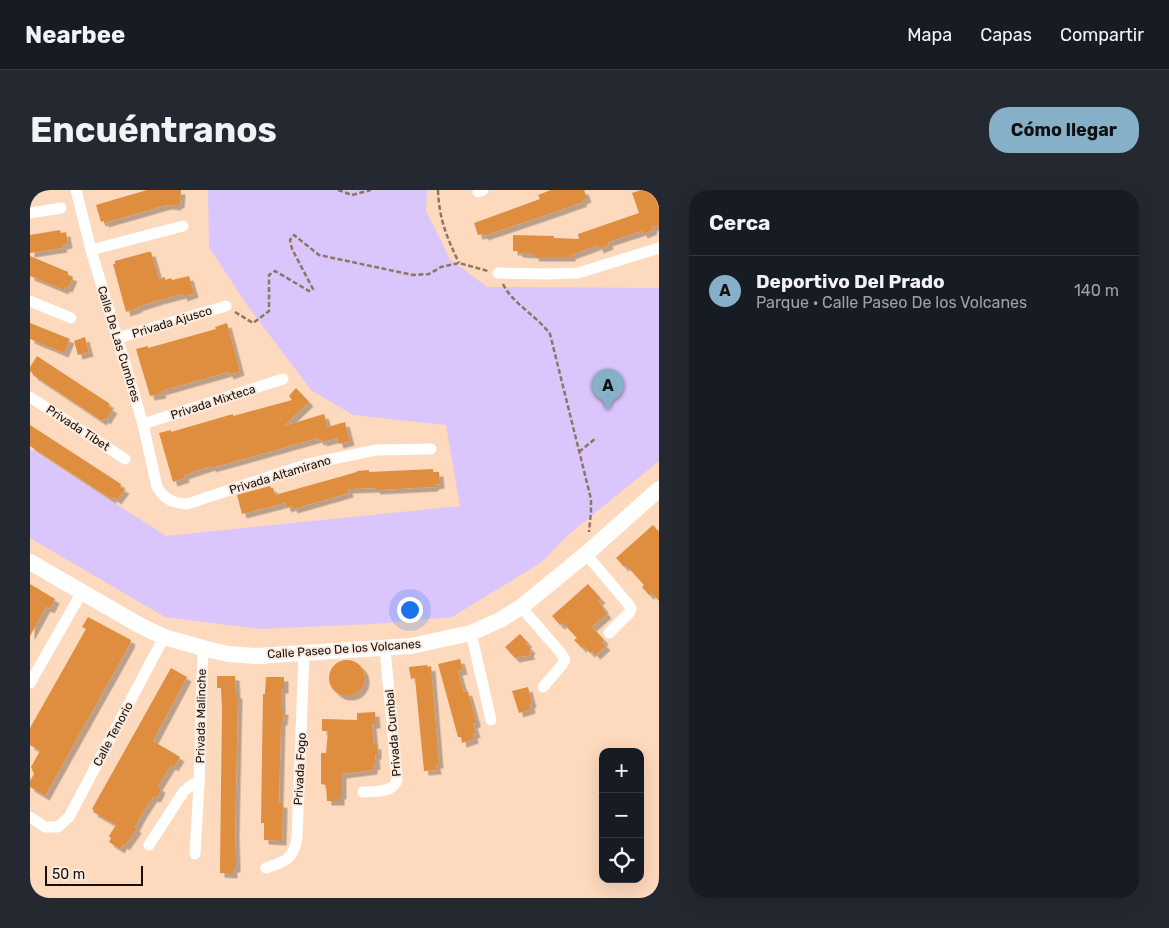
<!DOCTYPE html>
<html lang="es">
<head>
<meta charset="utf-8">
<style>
	body { margin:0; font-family:Rubik,sans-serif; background:#242831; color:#f1f3f6 }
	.controls { position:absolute; right:15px; bottom:15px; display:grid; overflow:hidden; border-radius:10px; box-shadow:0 5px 20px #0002 }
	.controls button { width:45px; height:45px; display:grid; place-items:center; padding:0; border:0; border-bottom:1px solid #363941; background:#171b24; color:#f1f3f6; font:25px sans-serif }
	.scale { position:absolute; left:15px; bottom:12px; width:98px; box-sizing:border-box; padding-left:5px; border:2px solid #1a0e05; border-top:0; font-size:14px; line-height:18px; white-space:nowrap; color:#1a0e05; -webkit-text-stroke:4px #faebe0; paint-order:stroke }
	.you { position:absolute; left:379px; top:419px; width:18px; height:18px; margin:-12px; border:4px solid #fff; border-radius:50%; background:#1a73e8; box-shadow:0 0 0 8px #1a73e833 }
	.badge { display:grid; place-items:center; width:32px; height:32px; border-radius:50%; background:#86b0c8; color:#111; font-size:16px; font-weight:700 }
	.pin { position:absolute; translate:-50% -41px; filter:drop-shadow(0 1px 2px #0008) }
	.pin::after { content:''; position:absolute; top:26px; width:18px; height:15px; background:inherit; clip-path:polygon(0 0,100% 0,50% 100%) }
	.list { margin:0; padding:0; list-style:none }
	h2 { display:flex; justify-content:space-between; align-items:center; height:65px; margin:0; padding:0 20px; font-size:21px }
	h2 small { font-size:16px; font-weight:400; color:#9ea1a6 }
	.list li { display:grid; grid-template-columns:32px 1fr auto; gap:15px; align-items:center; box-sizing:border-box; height:70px; padding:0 20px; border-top:1px solid #363941 }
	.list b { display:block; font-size:19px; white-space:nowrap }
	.list p { margin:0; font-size:16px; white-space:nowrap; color:#9ea1a6 }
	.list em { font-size:16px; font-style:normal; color:#9ea1a6 }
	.icon { flex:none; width:28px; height:28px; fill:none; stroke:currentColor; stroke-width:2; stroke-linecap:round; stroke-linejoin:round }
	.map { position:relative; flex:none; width:629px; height:708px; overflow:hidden; border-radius:20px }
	header { display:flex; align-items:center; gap:30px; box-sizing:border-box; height:70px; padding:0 25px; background:#171b24; border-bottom:1px solid #363941 }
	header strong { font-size:24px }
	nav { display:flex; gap:28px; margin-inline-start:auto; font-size:18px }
	.intro { display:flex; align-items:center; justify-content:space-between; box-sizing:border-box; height:120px; padding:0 30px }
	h1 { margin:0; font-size:35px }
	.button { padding:12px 22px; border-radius:20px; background:#86b0c8; color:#111; font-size:18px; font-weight:700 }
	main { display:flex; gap:30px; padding:0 30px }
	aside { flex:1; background:#171b24; border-radius:20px; box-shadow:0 5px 20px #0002 }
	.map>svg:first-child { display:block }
</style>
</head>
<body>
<header>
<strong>Nearbee</strong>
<nav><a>Mapa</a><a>Capas</a><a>Compartir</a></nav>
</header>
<div class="intro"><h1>Encuéntranos</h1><a class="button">Cómo llegar</a></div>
<main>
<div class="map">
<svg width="629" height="708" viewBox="0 0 629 708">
	<defs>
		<filter id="shadow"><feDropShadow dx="4.5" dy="4.5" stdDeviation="0" flood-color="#0004"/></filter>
	</defs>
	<rect width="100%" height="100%" fill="#fdd9bd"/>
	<polygon fill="#dac5fd" points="178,0 397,0 396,21 420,69 457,97 629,98 629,271 539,344 512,372 422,427 343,434 229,439 135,427 0,348 0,259 136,346 430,316 416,235 323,225 281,200 217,115 179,57"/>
	<g fill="#df8e41" filter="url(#shadow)">
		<polygon points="117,0 151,0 150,14 147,14 147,16 137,15 74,33 74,31 71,32 66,15"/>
		<polygon points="521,0 554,0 557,8 552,10 553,12 528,21 454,46 453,44 448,45 444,33 510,9 508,5"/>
		<polygon points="611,0 629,0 629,35 622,37 623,40 613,44 612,41 578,52 579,55 569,59 568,55 541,65 541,67 506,67 504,66 504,64 488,63 488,61 483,61 483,45 524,46 524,48 549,49 548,44 609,23 602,3"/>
		<polygon points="30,40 31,43 36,42 38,54 32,55 33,58 0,63 0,45"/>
		<polygon points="118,62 121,62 129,89 135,87 135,90 141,88 142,90 159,86 164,103 153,107 152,104 129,110 107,117 108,118 96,122 83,74 85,74 85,71"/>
		<polygon points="0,66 38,82 38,85 43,87 38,98 35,97 34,100 0,86"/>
		<polygon points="0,133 40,149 34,163 0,149"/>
		<polygon points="197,133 210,181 199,185 198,182 159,193 131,201 132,204 120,206 106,159 118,156 118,158 186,139 185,137"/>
		<polygon points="55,147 59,162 48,165 44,151"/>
		<polygon points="7,166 80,214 78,216 83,219 76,230 74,228 72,231 3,185 3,184 0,181 0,177"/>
		<polygon points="266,198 279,212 254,236 294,224 298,237 315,232 320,251 309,254 307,248 292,252 292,250 289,251 288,248 181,278 181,276 154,285 155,288 143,292 129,243 141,240 141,242 203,224 203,226 262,210 259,206"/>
		<polygon points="0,235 91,294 90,297 95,299 87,310 83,307 81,309 0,256"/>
		<polygon points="403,279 403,282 409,282 410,294 404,295 404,297 346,300 345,298 318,299 319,303 263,319 262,316 257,318 255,313 212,324 207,305 240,296 241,298 243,298 245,305 327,282 327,281 339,280 339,282"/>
		<polygon points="623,335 629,342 629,411 622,403 619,405 612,397 614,395 596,375 594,377 586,368"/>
		<polygon points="0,394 25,409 20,419 16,417 0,446"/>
		<polygon points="558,394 571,409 568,411 574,418 573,419 577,424 562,437 574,450 572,452 576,456 566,465 562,461 560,463 554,456 552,458 544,450 547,448 533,433 530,435 522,426"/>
		<polygon points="58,427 101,450 100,454 15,606 0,597 0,591 4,584 1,577 10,561 0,555 0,538 56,439 52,437"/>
		<polygon points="490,444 498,453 496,454 501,459 499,462 501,465 485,468 475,457"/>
		<polygon points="430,469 433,480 428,481 434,502 437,501 438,502 446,531 446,533 443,534 446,543 443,544 444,549 432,553 431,547 428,547 408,474"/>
		<circle cx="317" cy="488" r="18"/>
		<polygon points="397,475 398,477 401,476 409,574 406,574 407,580 394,581 385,488 381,489 379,478 379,477"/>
		<polygon points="141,478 157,487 123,551 150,567 144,577 141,575 128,596 131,599 127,607 125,608 123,607 112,624 105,637 107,639 95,656 93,654 90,659 79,652 81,648 79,646 86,635 63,622 64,620 62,619"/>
		<polygon points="187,486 205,486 206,504 208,504 205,643 206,669 206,678 203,678 203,684 190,683 190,678 192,520 191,498 187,498"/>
		<polygon points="236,487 254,487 254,499 251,499 251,520 254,520 253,531 251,531 249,613 252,613 253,615 252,651 234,650 234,633 231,633 233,504 235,504"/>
		<polygon points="498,497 502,513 500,514 501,519 489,523 482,501"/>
		<polygon points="345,522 346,534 342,534 344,555 347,555 347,565 345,565 346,575 343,576 343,580 312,584 312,605 310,605 310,611 297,611 296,595 291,594 291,563 296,563 298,541 292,541 292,529 327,530 327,523"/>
	</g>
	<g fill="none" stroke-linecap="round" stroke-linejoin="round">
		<g stroke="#8e7663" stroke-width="2.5" stroke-dasharray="5 2.5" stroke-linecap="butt">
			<polyline points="308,0 322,5 341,0"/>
			<path d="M408,0C409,29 417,48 429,73"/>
			<path d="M473,94C481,112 508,127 520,144L561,309V321L559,342"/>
			<polyline points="205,122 223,133 239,121 239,85 245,81 279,101 283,99 262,59 260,50 264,45 289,65 383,85 399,84 411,77 429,73 458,81"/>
			<polyline points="549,262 566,248"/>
		</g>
		<g stroke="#fff" stroke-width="11">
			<path d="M46,0L61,60L113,234L127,297C135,310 143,313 157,314L278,274L346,260L401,259"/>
			<polyline points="448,2 453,0"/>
			<polyline points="0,23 31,18"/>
			<polyline points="61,60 153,36"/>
			<polyline points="468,83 518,84 548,83 629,58"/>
			<polyline points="0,111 41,128"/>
			<polyline points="88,148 196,116"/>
			<polyline points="0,207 95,269"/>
			<polyline points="113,234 253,189"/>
			<polyline points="556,364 599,415 601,419 599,423 579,443"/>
			<polyline points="491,417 531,463 535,470 532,475 513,497"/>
			<polyline points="441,443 461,530"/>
			<polyline points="0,493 52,402"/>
			<path d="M333,602C345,601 363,603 367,590L355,458"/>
			<polyline points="0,627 15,637 28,637 39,627 134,447"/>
			<polyline points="119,655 154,601 163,594 169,594"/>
			<polyline points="165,664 169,594 173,458"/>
			<path d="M236,678C256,671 263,670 267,648L274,464"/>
		</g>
		<polyline stroke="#fff" stroke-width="16" points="0,372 109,435 134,447 173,458 198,464 227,466 381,456 441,443 470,430 491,417 556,364 629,299"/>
	</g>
	<g text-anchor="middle" stroke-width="4" stroke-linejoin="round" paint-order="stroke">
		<g font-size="12" fill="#1a0e05" stroke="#faebe0">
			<text transform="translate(142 132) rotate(-17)" y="4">Privada Ajusco</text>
			<text transform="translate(89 154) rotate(73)" y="4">Calle De Las Cumbres</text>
			<text transform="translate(183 212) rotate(-18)" y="4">Privada Mixteca</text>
			<text transform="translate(48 238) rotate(33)" y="4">Privada Tibet</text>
			<text transform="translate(250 285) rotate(-17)" y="4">Privada Altamirano</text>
			<text transform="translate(314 459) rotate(-4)" y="4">Calle Paseo De los Volcanes</text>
			<text transform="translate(171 526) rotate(-89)" y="4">Privada Malinche</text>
			<text transform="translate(363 543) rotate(-95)" y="4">Privada Cumbal</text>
			<text transform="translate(83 544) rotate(-62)" y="4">Calle Tenorio</text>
			<text transform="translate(270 579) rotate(-87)" y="4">Privada Fogo</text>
		</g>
	</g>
</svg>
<div class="controls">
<button>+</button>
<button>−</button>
<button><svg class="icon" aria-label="locate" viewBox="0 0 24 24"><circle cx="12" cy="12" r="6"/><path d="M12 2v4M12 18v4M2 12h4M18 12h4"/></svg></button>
</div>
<div class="scale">50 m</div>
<div class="you"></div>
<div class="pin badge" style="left:578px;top:220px">A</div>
</div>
<aside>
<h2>Cerca<small></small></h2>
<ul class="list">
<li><span class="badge">A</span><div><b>Deportivo Del Prado</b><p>Parque · Calle Paseo De los Volcanes</p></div><em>140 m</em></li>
</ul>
</aside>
</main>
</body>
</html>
